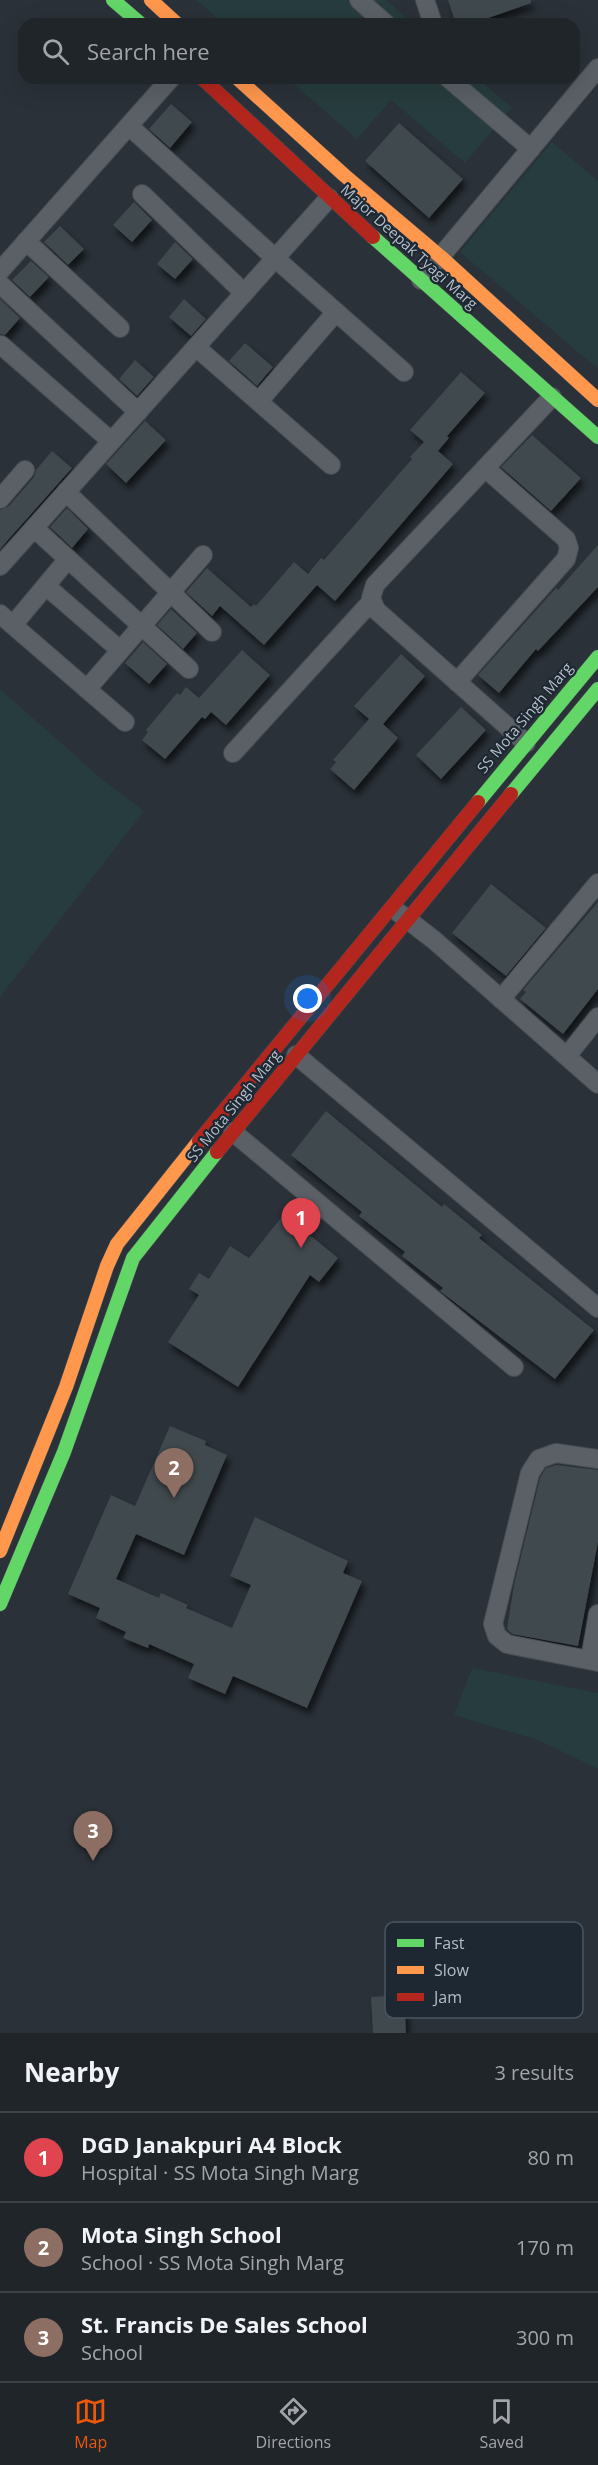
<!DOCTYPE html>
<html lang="en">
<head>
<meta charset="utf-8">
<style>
	body { margin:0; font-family:"Open Sans",sans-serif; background:#2d3136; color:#f1f3f6 }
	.you { position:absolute; left:308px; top:999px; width:21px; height:21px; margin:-15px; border:4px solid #fff; border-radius:50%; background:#1a73e8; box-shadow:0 0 0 9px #1a73e833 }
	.badge { display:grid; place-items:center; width:39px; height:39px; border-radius:50%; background:#ea580c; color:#fff; font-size:20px; font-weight:700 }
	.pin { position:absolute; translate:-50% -50px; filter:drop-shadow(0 2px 3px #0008) }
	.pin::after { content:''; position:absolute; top:32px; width:21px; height:18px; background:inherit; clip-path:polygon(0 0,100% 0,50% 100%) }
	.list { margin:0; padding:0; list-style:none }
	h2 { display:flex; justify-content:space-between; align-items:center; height:78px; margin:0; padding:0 24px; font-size:26px }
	h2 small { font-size:20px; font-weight:400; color:#a2a5a8 }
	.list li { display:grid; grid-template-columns:39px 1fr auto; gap:18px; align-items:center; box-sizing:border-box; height:90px; padding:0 24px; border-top:2px solid #3d4247 }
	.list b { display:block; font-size:22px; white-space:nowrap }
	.list p { margin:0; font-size:20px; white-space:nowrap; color:#a2a5a8 }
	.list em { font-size:20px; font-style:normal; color:#a2a5a8 }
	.icon { flex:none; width:33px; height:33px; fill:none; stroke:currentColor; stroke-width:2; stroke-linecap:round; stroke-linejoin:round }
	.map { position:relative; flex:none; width:598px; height:2033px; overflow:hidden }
	.search { position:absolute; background:#20252a; box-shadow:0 6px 24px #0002; left:18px; right:18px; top:18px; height:66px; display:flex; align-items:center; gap:15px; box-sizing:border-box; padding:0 21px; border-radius:18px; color:#a2a5a8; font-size:22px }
	.sheet { height:348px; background:#20252a }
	nav { display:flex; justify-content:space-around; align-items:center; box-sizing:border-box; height:84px; border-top:2px solid #3d4247; background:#20252a; font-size:16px; color:#a2a5a8 }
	nav a { display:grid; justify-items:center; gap:3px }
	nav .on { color:#ea580c }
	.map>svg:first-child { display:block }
</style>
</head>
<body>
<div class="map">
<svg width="598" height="2033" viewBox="0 0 598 2033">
	<defs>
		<filter id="shadow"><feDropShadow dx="3.5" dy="6" stdDeviation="3" flood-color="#0009"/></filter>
	</defs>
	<rect width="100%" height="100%" fill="#2a3138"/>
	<g fill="#273c3e">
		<polygon points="196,0 386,0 414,24 224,24"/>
		<polygon points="287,78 477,78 512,108 465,163 391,100 357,139"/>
		<polygon points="552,142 598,181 598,369 460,252"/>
		<polygon points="0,689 104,781 144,811 0,997"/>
		<polygon points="472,1668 598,1693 598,1769 538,1740 454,1715"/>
	</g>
	<g fill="#41484e" filter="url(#shadow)">
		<polygon points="448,0 531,0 531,3 471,24 456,24"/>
		<polygon points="171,104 192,122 170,148 149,129"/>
		<polygon points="399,123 463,179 429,218 365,161"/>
		<polygon points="134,202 152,220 132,242 113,225"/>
		<polygon points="60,226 84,249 68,265 44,242"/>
		<polygon points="175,242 193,259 175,279 157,264"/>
		<polygon points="31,261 49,277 30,297 12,280"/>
		<polygon points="0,299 20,318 5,335 0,334"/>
		<polygon points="184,299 206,319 191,336 169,317"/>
		<polygon points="245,343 273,367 257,386 229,361"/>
		<polygon points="135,360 154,377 137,396 119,379"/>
		<polygon points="461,372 485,393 447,436 449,438 438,451 453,464 335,601 317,585 264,645 220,606 212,616 186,592 207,568 251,607 254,604 256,606 294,562 308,574 321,558 324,560 412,459 410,457 424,442 410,430"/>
		<polygon points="145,421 166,440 126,483 106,464"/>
		<polygon points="532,435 581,478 551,511 501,467"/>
		<polygon points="52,451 72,468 0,549 0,510 9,506 34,477 36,470"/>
		<polygon points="67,508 88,529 72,548 50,527"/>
		<polygon points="598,545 598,587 538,651 536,649 499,693 478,675 556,588 558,590"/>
		<polygon points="171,609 197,633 183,649 157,625"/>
		<polygon points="143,642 167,664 149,684 125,663"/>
		<polygon points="242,650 270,675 226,725 211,712 205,719 202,717 165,759 142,740 148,732 146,730 177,693 180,695 186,687 199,698"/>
		<polygon points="401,654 425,676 383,724 398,738 354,790 330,769 336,762 333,760 369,719 354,706"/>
		<polygon points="461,707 486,730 441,779 416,755"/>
		<polygon points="491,884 546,928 506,976 452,933"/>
		<polygon points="598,902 598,989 563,1034 520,999 526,992 523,990"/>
		<polygon points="326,1111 442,1207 444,1204 482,1235 479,1238 594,1330 555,1379 440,1291 443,1288 402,1256 405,1252 359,1216 362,1212 291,1155"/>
		<polygon points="284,1214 338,1258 319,1282 310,1275 238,1387 168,1342 199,1295 189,1289 199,1273 209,1279 230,1246 249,1258"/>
		<polygon points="170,1426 206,1441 205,1445 227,1455 184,1555 136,1534 116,1579 159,1598 161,1593 188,1605 186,1608 232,1628 251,1585 230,1576 255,1517 348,1561 343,1573 362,1581 307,1708 233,1676 225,1694 188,1678 194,1664 149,1644 148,1648 123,1638 126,1632 96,1618 100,1608 68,1594 111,1495 135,1506"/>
		<polygon points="557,1465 598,1470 598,1542 578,1646 512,1634 507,1629 514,1585 540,1478 546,1468"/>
		<polygon points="404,1995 406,2033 373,2033 371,1997"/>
	</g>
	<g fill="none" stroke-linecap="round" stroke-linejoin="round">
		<g stroke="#484d53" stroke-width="20">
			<g id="street">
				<polyline points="359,0 386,24"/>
				<polyline points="425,0 433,24"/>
				<polyline points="448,78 531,149"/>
				<polyline points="129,126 275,258 404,372"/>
				<polyline points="142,194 244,293"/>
				<polyline points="26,241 120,328"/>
				<polyline points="0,271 171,78"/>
				<polyline points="421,280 598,68"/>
				<polyline points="0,284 138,412"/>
				<polyline points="1,345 111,441"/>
				<polyline points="196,347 331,465"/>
				<polyline points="259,401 336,312"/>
				<polyline points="66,492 212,632"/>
				<polyline points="0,499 25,470"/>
				<polyline points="34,528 189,669"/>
				<polyline points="0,566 329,198"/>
				<polyline points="46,586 120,650"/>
				<polyline points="0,614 125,722"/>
				<polyline points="13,625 68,559"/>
				<polyline points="457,682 566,559 569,548 566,539 485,468"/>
				<polyline points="87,689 203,555"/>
				<polyline points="526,743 376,610 371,598 375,585 552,397"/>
				<polyline points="233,753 371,602"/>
				<polyline points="399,913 434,940 598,1084"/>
				<polyline points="501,999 598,883"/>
				<polyline points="296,1055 598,1308"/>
				<polyline points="567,1056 598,1017"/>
				<polyline points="233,1132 514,1367"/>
				<polyline points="598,1459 556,1453 539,1459 530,1473 493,1624 497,1636 507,1644 598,1662"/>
				<polyline points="590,1660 598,1614"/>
			</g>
		</g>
		<g stroke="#484d53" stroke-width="15">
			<g id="fast">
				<polyline points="113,0 141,24"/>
				<polyline points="373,237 598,437"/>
				<polyline points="511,794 598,689"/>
				<polyline points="478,802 598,657"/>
				<polyline points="0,1604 64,1452 133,1258 217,1152"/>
			</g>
		</g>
		<g stroke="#484d53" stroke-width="15">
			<g id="slow">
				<polyline points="151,0 177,24"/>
				<polyline points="237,78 344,175 441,257 598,400"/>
				<polyline points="0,1551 66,1387 107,1266 117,1244 199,1141"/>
			</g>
		</g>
		<g stroke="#484d53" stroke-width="15">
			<g id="jam">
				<polyline points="202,78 373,237"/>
				<polyline points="199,1141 478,802"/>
				<polyline points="217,1152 511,794"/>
			</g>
		</g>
		<use href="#street" stroke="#5a6066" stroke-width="18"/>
		<use href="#fast" stroke="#63d668" stroke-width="14"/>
		<use href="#slow" stroke="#ff974d" stroke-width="14"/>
		<use href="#jam" stroke="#b3261e" stroke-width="14"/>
	</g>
	<g text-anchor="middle" stroke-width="4.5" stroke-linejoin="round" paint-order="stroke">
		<g font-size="15" fill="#b4bec9" stroke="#1d2833">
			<text transform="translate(409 247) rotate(42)" y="5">Major Deepak Tyagi Marg</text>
			<text transform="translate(525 718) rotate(-50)" y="5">SS Mota Singh Marg</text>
			<text transform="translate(234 1106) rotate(-51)" y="5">SS Mota Singh Marg</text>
		</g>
	</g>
	<rect x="385" y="1922" width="198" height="96" rx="9" fill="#1d2833" stroke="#4a5560" stroke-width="1.5"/>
	<rect x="397" y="1939" width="27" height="8" fill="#63d668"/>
	<rect x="397" y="1966" width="27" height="8" fill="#ff974d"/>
	<rect x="397" y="1993" width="27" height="8" fill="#b3261e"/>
	<g font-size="16" fill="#b4bec9">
		<text x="434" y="1949">Fast</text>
		<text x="434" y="1976">Slow</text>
		<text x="434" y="2003">Jam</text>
	</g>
</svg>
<div class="you"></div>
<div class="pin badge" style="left:301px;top:1248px;background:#e0444e">1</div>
<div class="pin badge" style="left:174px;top:1498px;background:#8d6e63">2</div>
<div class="pin badge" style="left:93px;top:1861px;background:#8d6e63">3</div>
<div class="search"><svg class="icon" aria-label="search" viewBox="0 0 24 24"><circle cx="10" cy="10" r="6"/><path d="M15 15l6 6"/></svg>Search here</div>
</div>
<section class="sheet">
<h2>Nearby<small>3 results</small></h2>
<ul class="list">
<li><span class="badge" style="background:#e0444e">1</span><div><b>DGD Janakpuri A4 Block</b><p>Hospital · SS Mota Singh Marg</p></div><em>80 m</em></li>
<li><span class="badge" style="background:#8d6e63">2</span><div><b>Mota Singh School</b><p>School · SS Mota Singh Marg</p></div><em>170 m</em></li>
<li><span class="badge" style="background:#8d6e63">3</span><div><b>St. Francis De Sales School</b><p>School</p></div><em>300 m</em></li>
</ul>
</section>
<nav>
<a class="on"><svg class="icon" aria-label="map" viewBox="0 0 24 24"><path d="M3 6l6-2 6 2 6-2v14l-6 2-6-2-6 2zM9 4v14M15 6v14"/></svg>Map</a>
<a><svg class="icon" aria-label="directions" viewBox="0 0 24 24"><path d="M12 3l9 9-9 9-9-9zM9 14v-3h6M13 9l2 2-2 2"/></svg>Directions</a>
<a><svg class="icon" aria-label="saved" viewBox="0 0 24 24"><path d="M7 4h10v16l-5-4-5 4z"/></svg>Saved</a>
</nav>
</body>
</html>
